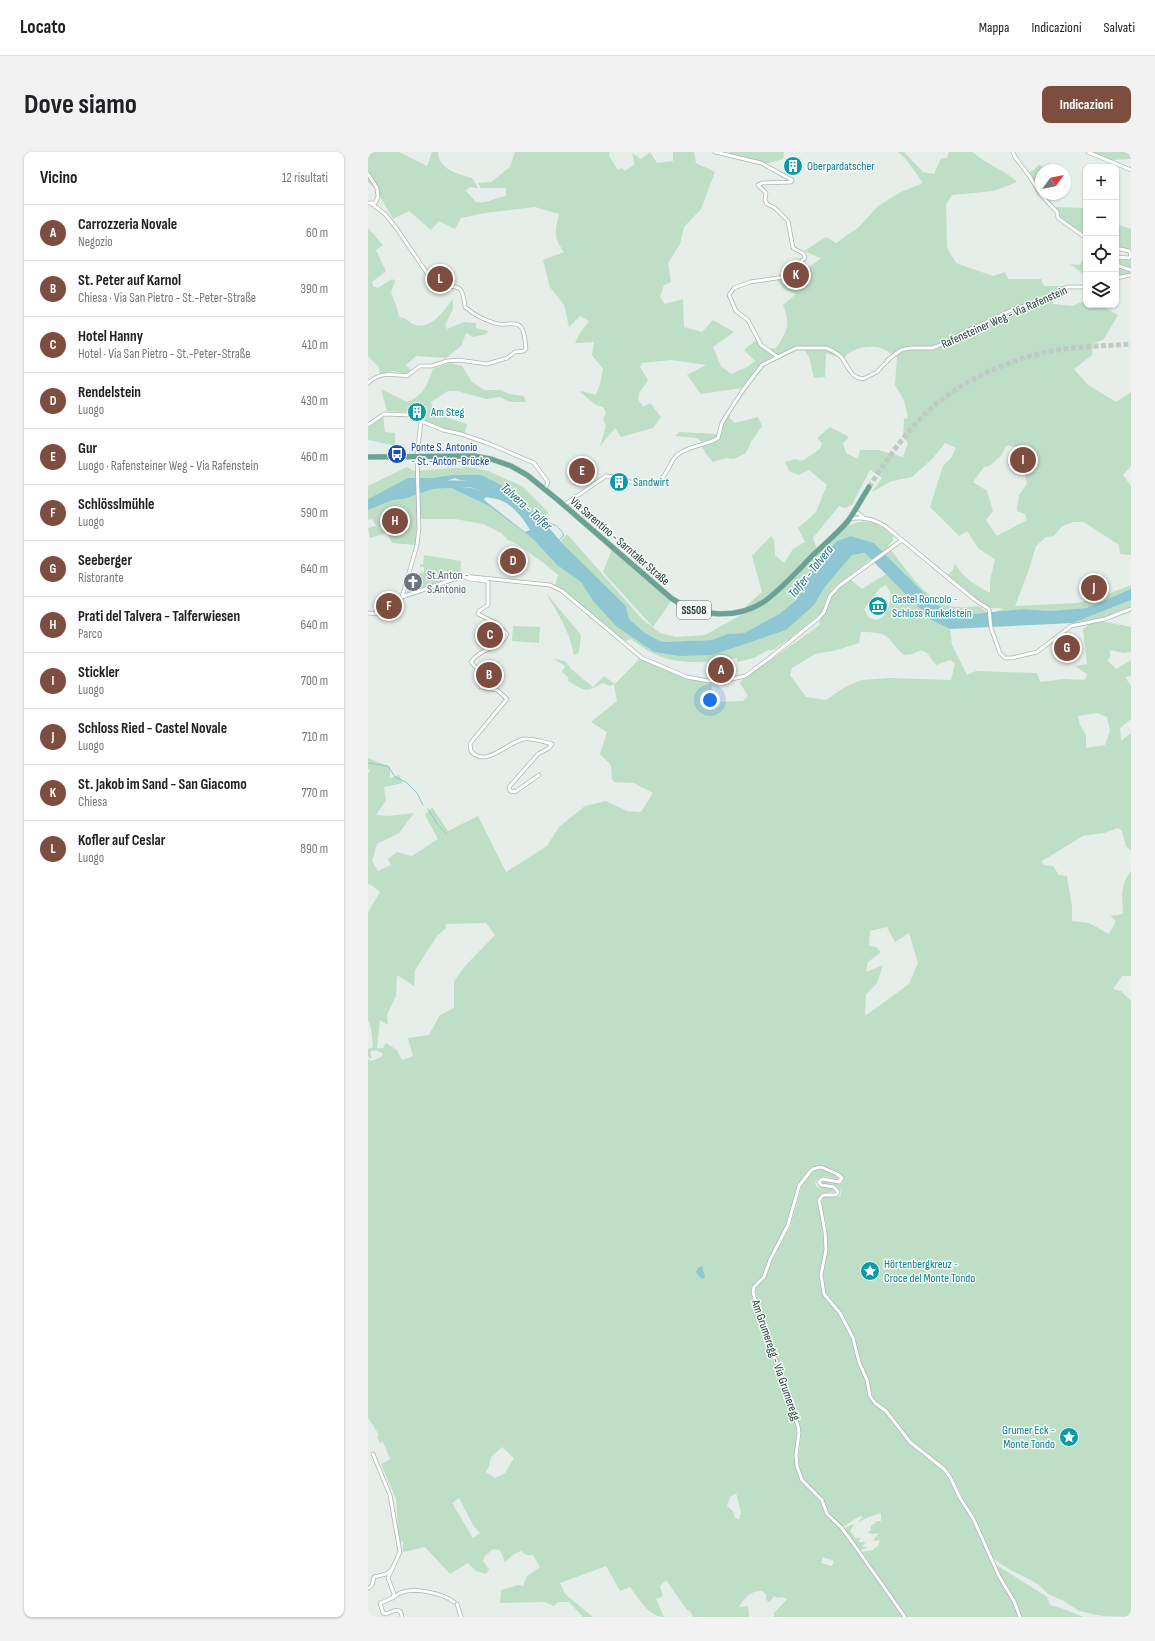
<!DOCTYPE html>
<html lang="it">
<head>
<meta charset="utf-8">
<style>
	body { margin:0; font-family:"Sofia Sans Condensed",sans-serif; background:#f2f2f2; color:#202124 }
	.controls { position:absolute; right:12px; top:12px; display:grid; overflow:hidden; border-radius:8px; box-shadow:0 1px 3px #0004 }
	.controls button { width:36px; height:36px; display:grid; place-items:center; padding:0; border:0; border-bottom:1px solid #e0e0e0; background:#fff; color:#202124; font:20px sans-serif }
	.compass { position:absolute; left:667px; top:12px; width:36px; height:36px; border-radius:50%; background:#fff; box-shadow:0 1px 3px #0004; rotate:57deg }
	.you { position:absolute; left:342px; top:548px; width:14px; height:14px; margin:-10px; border:3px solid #fff; border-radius:50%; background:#1a73e8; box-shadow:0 0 0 6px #1a73e833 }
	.badge { display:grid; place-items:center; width:26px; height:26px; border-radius:50%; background:#7d4d3f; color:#fff; font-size:13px; font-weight:700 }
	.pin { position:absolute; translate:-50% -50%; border:2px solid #fff; box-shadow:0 1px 4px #0006 }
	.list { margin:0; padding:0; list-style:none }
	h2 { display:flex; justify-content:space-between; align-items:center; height:52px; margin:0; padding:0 16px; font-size:17px }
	h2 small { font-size:13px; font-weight:400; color:#757577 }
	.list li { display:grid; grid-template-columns:26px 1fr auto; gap:12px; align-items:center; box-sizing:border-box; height:56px; padding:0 16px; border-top:1px solid #e0e0e0 }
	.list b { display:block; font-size:15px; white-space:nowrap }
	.list p { margin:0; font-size:13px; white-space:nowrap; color:#757577 }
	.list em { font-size:13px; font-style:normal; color:#757577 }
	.icon { flex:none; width:22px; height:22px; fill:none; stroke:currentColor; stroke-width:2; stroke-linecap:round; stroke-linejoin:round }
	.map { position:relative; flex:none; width:763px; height:1465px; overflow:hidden; border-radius:8px }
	header { display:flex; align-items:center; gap:24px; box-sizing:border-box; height:56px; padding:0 20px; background:#fff; border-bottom:1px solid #e0e0e0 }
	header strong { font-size:19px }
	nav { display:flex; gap:22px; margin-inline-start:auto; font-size:14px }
	.intro { display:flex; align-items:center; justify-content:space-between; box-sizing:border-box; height:96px; padding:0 24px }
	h1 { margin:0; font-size:28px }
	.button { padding:10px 18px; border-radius:8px; background:#7d4d3f; color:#fff; font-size:14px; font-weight:700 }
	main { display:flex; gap:24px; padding:0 24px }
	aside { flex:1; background:#fff; border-radius:8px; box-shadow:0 1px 3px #0004 }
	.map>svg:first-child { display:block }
</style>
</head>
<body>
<header>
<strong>Locato</strong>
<nav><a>Mappa</a><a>Indicazioni</a><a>Salvati</a></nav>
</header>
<div class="intro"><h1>Dove siamo</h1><a class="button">Indicazioni</a></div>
<main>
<aside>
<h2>Vicino<small>12 risultati</small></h2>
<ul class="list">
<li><span class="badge">A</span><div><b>Carrozzeria Novale</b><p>Negozio</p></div><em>60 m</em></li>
<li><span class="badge">B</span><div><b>St. Peter auf Karnol</b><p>Chiesa · Via San Pietro - St.-Peter-Straße</p></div><em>390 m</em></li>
<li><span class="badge">C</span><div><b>Hotel Hanny</b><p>Hotel · Via San Pietro - St.-Peter-Straße</p></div><em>410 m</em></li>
<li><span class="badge">D</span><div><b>Rendelstein</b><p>Luogo</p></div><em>430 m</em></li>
<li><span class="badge">E</span><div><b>Gur</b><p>Luogo · Rafensteiner Weg - Via Rafenstein</p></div><em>460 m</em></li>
<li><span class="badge">F</span><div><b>Schlösslmühle</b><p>Luogo</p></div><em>590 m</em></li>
<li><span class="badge">G</span><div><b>Seeberger</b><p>Ristorante</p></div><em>640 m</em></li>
<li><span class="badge">H</span><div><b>Prati del Talvera - Talferwiesen</b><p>Parco</p></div><em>640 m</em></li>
<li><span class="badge">I</span><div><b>Stickler</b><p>Luogo</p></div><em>700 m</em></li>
<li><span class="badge">J</span><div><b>Schloss Ried - Castel Novale</b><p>Luogo</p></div><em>710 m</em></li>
<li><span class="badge">K</span><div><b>St. Jakob im Sand - San Giacomo</b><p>Chiesa</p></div><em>770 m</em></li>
<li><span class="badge">L</span><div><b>Kofler auf Ceslar</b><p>Luogo</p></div><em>890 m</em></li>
</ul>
</aside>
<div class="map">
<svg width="763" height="1465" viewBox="0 0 763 1465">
	<rect width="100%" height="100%" fill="#e5eee9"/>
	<g fill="#bedec6" fill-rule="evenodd">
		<path d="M0,0H31L59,14L64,0H70C69,17 92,23 104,26L110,36L102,35L98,39L108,50C119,52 126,46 138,44V36H113L110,31L123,30L142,15L147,0H242L241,4L250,18L254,16L257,19L267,12L264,1L273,7L282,0L289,11L305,9V0H326L328,11L347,20L333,57L316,75L312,92L300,111L303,130L296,133L292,145L297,152L315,147L316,175L334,180L345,168L366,180L345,195L353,214L363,222L379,215L387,209L376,198L389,187L399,197L408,196C419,180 423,172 415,153L428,142L417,138L407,125L418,122L425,114L433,122L453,106L436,99L458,85L468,91L491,75L510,54L533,40L555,31L538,7L530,0H536L555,20L566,22L573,6H579L581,0H605C618,13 636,17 649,30L626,39L584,43L578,52L579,96L588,111L625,124L637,120L640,127H673L676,134H698L685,144V152L704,154L718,148V153H731L750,163L736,187L725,192L724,203L706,217L720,233L748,250L763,240V314L755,323L763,334V403L752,402L751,393L716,370H705L694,374L686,384L678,385L668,394L660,420L647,454L709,451L730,446L763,433V437L718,456L682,459L656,457L605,462L584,460L567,452L506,391L483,384L469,389L444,414L429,446L411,462L376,481L359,482L344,488L294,490L277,481L261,467L258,454L192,389L199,382L274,467L292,481L308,485L337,483L371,464L386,458L385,455H377L394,440L384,404L403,384L406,388L407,403L416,411L425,397L437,390L430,376L448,360L459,333L441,318L431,323L421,319L417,310L427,307L434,309L452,297L454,291L449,286L462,275L481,285L475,291L478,301L490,307L492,298H510L535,305L540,291L535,285L536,267L540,266L536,248L527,233L529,205C523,202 515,196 509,195C499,194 483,196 477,205L472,206L458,201L457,225L446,226L441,205L436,198L428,199L398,213L382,233L362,261V266L367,271L390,265L394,274L383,290L378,301L366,307L358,306L345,310C339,303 334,298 333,289L329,286L307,284L311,280L349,282L355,267L374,236L333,242L319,223L338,213L303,208L274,211L272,215L280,228L271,241L270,247L275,255L282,251L293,265L285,276L253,285L247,276L232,294L238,274L235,267L238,261L235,255L228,253L212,240L213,239L228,243L232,232L235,217L224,203L226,190L207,191L212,181L221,169L212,164L201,175L196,153L182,135L175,108L196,100C185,85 187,80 191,62L167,55L117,61L93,66L87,77L71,69L63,78L41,59L25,67L8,37L0,30ZM577,291L588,296L583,306L575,314L562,355L591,384L599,379L611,397L627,407L622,428V441C607,433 595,426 587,411L585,418L578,424L615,453C625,459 629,454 635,457L622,462L610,454C599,455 587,457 576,452C552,441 536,414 520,394L525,389V384C508,369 500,365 478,375L420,429L418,428L449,398L445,386L471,354L477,356L484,353L502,318L514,326L504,340L524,329L544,325L565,306ZM640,293L647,295L655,293L662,309L656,318L659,332L651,343L649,359L657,362L659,368L629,384L618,368L625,359L619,339L605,330L616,315L621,314L633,304L637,295Z"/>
		<polygon points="362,0 416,0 415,7 393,13 360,5"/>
		<polygon points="724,0 763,0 763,7 743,8"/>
		<polygon points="672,12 674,15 680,18 673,18 673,26 665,28 658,21 664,19"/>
		<polygon points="684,55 718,56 718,86 690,66 689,60"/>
		<polygon points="748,72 763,77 763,123 748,126 748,105 761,106 763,103 761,99 748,96"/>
		<path d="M0,76L15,93L8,98L18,119L4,130L5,134L10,136L24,127L27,129L23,141L28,153L31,165C41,166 40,171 47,173C65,177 75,159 85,147V157L77,173L79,177L96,170L108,171V176L120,179L118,182L105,185L98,181L93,194L78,206L48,204L38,213L43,218L37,222L25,219L12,222L11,215L0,204Z"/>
		<polygon points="718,105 718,124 702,112 711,113"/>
		<path d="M82,211L94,214L104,230L116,238H133L141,242L156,244L158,250H142L132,245L118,247L89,239H80L63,250L67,262L99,272L96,284L62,275L56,272L59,256L52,254L49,258L41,256L40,260L19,259L13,237L39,250C57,242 58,235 65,217Z"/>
		<path d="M15,264L17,280L27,281V293C17,293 10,289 0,288V273Z"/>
		<polygon points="39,315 46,319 101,315 120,319 154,334 181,361 173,366 134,334 83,323 64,326 40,326 0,347 0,334"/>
		<path d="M83,336L121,354L164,386L189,413L213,430L225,449L286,500L344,503L446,453L457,435L484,403L498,401L503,407L464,437L453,461L421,487L405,498H400L386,506L369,510V506C342,510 312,514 286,502C278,498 270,492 263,487L254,490L187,434L190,423L177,412L149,392L140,388L133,381L115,372L87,367H55L49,366L48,393L24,391L19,381L2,386L0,376L8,374L4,367L0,368V358L25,348L36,347L65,337Z"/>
		<polygon points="244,397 303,449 285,475 235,420"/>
		<polygon points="56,403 93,409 92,424 40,442 39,440 42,430 47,432 49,427 48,422 56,420 56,415 52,415 52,412 55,413"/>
		<path d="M518,422L563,468L582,477L584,493L599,523L608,519L669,521L672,530L696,527L717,528L719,522L707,514L719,512L715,477L723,471L733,469L763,475V500L756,501L742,498V506L739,508L748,517L763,508V524L757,525L763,534V567L752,576L753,589L763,581V699L758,694L754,679L750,676L736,681L715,684L674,709L675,713L685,714L691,723L699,724L704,755V769L721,771L741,782L748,769L742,764L755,762C754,745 752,732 763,719V824H754L745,837L753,839L763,849V1465L734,1464L711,1459L696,1449L680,1442L671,1433L661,1427L642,1418L626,1407L584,1324L577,1316L543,1289L518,1258L508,1249L504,1243L500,1227L491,1208L486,1185L457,1141L455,1123L460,1098L458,1070L453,1053L455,1045H470L473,1043V1039C469,1033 461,1032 454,1033L453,1031L455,1029L461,1028L473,1032L476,1027L475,1025C466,1017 454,1012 442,1016L430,1034L419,1073L401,1108L394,1124L383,1136V1140L395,1181L410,1217L417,1245L429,1276L427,1303L433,1328L453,1350L457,1362L472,1376L487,1396L535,1465H406V1461L419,1447L415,1445L410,1446L406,1444L402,1450L398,1448V1442L394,1439C382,1439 377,1445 371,1455L380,1454L381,1465H325L322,1459L319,1458L298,1428L292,1434L295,1444L288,1447L296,1465C281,1465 270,1446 262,1435L252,1439L238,1414L192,1431L197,1442L225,1465H215L201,1450H190L186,1454L177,1450L132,1451L133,1438L150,1433L155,1434L159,1424L172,1415L165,1403H158L153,1399L146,1402L137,1410L132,1398L125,1397L117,1404L115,1409L121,1417L118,1422L108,1419L100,1411L82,1422L57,1395L35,1400V1390L31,1389L28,1347L13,1312L22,1307L15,1290L12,1291L9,1285L11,1283L1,1267H0V907L2,909L12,906L15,902C10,899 7,897 2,900L4,906L2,907L0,904V897L5,895C3,883 5,880 0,868V760L12,740L2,732H0V622L2,618L0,617V606L22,615V626L31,623L35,631L16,635L18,648L8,663L20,664L46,661L31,681L9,692L4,709L10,719L23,713L20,707L29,700L44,704L70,687L57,663L64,655L80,679L110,664L138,720L179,694L191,675L217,654L238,649L259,659L273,660L285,641L266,631L246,630L244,627L243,613L232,602L239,580L223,570L249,549L246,532L242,534L235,531C217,541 217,539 200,529V525L194,520L197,514L186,507L197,509L203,517L225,535L236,524L247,532L272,506L319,526L343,529L345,550L375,549L380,544L372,531L374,528L452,473L451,469C458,460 459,451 465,442C469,436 476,432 482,427L494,437ZM518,433L523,442L521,455L514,466L508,468L501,466L496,457L512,436ZM493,480C501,480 511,480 518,484C521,486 531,499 536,503L545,502L553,498L559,501L568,513L582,508L587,511L583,528L522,526L494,528L477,535L458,548L438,545L422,523L424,516L447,502L469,498L491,491ZM729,561L739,565L742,579L737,593L718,596V583L712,573L710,564ZM118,771L127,783L98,813L86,829V856L72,863L61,883L40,886L45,904L34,908L29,898L18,891L15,896H9L12,868L20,873L19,863L28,844L29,823L46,834L47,818L69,784L78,776L77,772ZM519,775L527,790L541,781L550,811L541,832L497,864L498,842L509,831L515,813L498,820L500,810L513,800L508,795L501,794L502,779ZM134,1295L146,1306L137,1321L127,1326L118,1320L121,1314L123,1305ZM368,1341L373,1361L371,1367L367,1366L365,1359L359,1354L362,1345ZM91,1346L105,1373L112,1381L105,1386L84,1351ZM455,1405L466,1409L464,1414L453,1411Z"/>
		<path d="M178,441L213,483L211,500L206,503C202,480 190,462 178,441Z"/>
		<path d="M763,448V455C748,462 722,473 705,471Z"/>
		<polygon points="145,474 172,475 171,491 144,489"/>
		<path d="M448,1017C456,1017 464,1018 470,1025V1027L468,1028C460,1024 452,1022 447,1031L448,1034L451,1036L459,1034L465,1036L467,1039L453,1042L451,1046L450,1054L453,1064L456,1098L451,1123L452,1132L454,1142L471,1162L483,1185L489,1208L497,1228L501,1245L506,1252L517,1261L540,1291L575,1319L581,1326L590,1347L603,1367L630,1425L639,1440L642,1439L632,1424L627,1412L679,1445L682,1453L696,1457L715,1465H539L494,1400L504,1398L510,1394L512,1388L505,1389L511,1381L505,1382L499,1381L503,1378V1374L509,1369H513V1361L498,1366L490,1371L495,1364L490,1365L475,1375C470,1370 463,1365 460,1359C457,1355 457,1350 453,1346C448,1339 439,1334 435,1326C425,1304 437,1289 431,1272C425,1254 420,1236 414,1219C405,1194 386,1163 388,1135L397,1126L403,1110L422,1075L434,1033L442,1020Z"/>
		<polygon points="486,1372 482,1379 485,1382 487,1386 493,1386 490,1390 498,1390 494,1394 500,1396 492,1398 476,1376"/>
	</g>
	<g fill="#8ec7d1" fill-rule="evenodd">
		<path d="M83,323H113L133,333L173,366L192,389L258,454L261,467L277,481L294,490L344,488L359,482L376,481L411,462L429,447L444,414L469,389L483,384L506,391L567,452L584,460L605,462L656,457L682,459L718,456L763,437V448L705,471L582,477L563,468L497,401L484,403L457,435L446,453L418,478L344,503L312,504L286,500L248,474L225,449L213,430L189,413L164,386L121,354L83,336L65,337L36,347L25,348L0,358V347L40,326H64ZM87,326C96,331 113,326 116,338C112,340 108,337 103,336C92,335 84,335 73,331ZM119,345C124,347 128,346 132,348C145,353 156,367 162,378L157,380L116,348L117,346Z"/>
		<polygon points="334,1114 337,1125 335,1127 331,1124 328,1120 330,1116"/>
	</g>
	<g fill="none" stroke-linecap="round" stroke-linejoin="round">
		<g stroke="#8ec7d1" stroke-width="1">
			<path d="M177,371C186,370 192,376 196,383L191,388"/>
			<polyline points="0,611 20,614 27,625 38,630 49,641 55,653"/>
			<polyline points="60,657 70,673 78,681"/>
		</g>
		<polyline stroke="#8ec7d1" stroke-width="7" points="68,332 103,332 125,339"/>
		<path stroke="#becbc6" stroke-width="5" stroke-dasharray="5 2.5" stroke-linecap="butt" d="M501,335C517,310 535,284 556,263C588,231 640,207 684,199C710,194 737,194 763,192"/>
		<g stroke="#a7b6b0" stroke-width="4.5">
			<g id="street">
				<polyline points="347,0 393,11 424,28 423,30 394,31 390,33 398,41 397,48 399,52 407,56 420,69 425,96 436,102 437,106 416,125 382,130 366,136 361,143 368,159 380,168 393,193 410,205"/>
				<polyline points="645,0 647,5 662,25 673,43 689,60 690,66 718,86"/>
				<polyline points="720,0 763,18"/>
				<polyline points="0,22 9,36 10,45 7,51 0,51"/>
				<polyline points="748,96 761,99 763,103 761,106 748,105"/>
				<polyline points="748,113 763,118"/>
				<polyline points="748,126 763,123"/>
				<path d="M0,231C11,220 25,222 39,224L52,214H64L79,209L91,208L119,212L139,206L147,200L156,199L158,196C157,191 157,179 153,175C148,169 138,173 131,172C120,170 106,163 97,155C94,122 83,142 65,130L29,77L17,62L4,52"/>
				<polyline points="53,269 75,278 93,282 122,292 166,311 180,330 177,337"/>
				<polyline points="0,273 16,262 42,263 53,269 49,305 51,376 49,393 34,445 27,455 15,462 0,461"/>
				<path d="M196,353L238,324L252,325L262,330L291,329C300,322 301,311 309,303C321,293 338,294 350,286L354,271L360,261L375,238L394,213L428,196H458C464,198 473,203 476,209C482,218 483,225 495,227L509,220L521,207L533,198L542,196H564L570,194L594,181L646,157L673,149L699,135H714L718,133"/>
				<polyline points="486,361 490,361 496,366"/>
				<path d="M482,367C495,364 506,367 517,374L607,448L621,457L623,476L632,501L637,506H644L669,500L703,474L737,467L763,457"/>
				<path d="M97,425C104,430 113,426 120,430V453L111,459L110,462L128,471L139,482C133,497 113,495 103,510L111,519L113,535L129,538L139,547L105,588L102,592L103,599C117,617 141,589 156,587C165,586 176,590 184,592L181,596L170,602L141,635L142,639L147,640L171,623"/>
				<polyline points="34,445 95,424 182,433 194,439 274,506 319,525 341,529 355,529 377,524 399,508 451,466 456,460 462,444 471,434 534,388"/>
				<polyline points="5,1302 22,1343 32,1400 20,1426 26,1442 25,1446"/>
				<polyline points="1,1436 4,1433 6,1425 18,1422 22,1419"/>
				<polyline points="89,1452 93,1465"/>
				<path d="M34,1465C33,1454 25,1459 18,1462L15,1461L12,1451C20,1449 25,1445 32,1441C46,1435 74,1441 86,1450"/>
				<polyline points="537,1465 487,1394 473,1375 459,1362 454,1348 434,1328 429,1314 428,1303 431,1281 430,1274 419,1245 411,1216 396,1181 385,1140 386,1135 396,1125 402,1108 420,1073 431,1034 441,1021 445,1017 453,1015 469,1022 474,1026 471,1030 454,1027 451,1030 453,1033 466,1035 470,1040 468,1043 455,1043 451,1048 457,1080 458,1098 453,1123 456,1142 472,1161 485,1186 491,1210 499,1228 502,1244 507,1251 518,1259 542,1290 576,1317 582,1325 592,1346 605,1366 631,1424 646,1449 652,1465"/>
			</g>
		</g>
		<g stroke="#c2c9c7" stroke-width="6">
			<path id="primary" d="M0,305L106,304L123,307L143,314L159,323L190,348L303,446C330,465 369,468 397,449C413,437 427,422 441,407C454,394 468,383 480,369C488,358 494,346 501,335"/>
		</g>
		<use href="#street" stroke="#fff" stroke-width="3"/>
		<use href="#primary" stroke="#6aa293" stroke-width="5"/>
	</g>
	<defs>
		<g id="building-disc" transform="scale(1)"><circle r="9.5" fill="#0f9aa8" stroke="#f5faf8"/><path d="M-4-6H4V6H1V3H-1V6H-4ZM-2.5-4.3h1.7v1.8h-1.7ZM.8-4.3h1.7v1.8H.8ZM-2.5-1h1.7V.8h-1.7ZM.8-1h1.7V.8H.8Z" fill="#fff"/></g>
		<g id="bus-disc" transform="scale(1)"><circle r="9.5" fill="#1a4fb4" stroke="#f5faf8"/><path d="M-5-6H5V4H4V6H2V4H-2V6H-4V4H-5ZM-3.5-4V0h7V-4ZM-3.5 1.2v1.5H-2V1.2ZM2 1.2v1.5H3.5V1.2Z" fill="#fff"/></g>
		<g id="church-disc" transform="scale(1)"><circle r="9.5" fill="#6b7280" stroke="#f5faf8"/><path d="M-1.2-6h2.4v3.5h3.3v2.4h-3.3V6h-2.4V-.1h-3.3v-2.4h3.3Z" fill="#fff"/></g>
		<g id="museum-disc" transform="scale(1)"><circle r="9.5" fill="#0f9aa8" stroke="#f5faf8"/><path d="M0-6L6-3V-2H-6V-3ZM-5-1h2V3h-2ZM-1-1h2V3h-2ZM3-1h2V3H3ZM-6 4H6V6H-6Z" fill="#fff"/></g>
		<g id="sight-disc" transform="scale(1)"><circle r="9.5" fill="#0f9aa8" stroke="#f5faf8"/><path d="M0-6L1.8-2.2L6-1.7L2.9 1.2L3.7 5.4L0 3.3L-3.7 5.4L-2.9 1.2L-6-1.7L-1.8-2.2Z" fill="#fff"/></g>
	</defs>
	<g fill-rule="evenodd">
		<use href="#building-disc" x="425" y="14"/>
		<use href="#building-disc" x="49" y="260"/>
		<use href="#bus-disc" x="29" y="302"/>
		<use href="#building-disc" x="251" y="330"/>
		<use href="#church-disc" x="45" y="430"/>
		<use href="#museum-disc" x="510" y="454"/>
		<use href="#sight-disc" x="502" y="1119"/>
		<use href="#sight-disc" x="701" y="1285"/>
	</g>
	<g text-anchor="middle" stroke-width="3" stroke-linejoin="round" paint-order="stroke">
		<rect fill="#f5faf8" stroke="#637772" stroke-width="1" x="309" y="449" width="34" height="18" rx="3"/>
		<g font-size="11" font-weight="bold" fill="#243f38">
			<text x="326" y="462">SS508</text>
		</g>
		<g font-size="12" fill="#0d838f" stroke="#f5faf8" text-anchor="start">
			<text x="439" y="18">Oberpardatscher</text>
			<text x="63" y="264">Am Steg</text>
			<text x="265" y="334">Sandwirt</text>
			<text x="524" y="451">Castel Roncolo -<tspan x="524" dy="14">Schloss Runkelstein</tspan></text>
			<text x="516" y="1116">Hörtenbergkreuz -<tspan x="516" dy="14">Croce del Monte Tondo</tspan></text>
			<text x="687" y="1282" text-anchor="end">Grumer Eck -<tspan x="687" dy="14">Monte Tondo</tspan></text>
		</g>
		<g font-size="12" fill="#243f38" stroke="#f5faf8">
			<text transform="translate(636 165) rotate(-24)" y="4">Rafensteiner Weg - Via Rafenstein</text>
			<text transform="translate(252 389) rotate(41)" y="4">Via Sarentino - Sarntaler Straße</text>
			<text transform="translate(408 1208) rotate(71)" y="4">Am Grumeregg - Via Grumeregg</text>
		</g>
		<g font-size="12" fill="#164399" stroke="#f5faf8" text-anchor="start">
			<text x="43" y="299">Ponte S. Antonio<tspan x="43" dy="14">- St.-Anton-Brücke</tspan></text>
		</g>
		<g font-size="12" fill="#5b616d" stroke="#f5faf8" text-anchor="start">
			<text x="59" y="427">St.Anton -<tspan x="59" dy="14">S.Antonio</tspan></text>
		</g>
		<g font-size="13" font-style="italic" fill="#1e6c7b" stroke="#f5faf8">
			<text transform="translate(159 354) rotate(42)" y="5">Talvera - Talfer</text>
			<text transform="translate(442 419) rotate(-51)" y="5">Talfer - Talvera</text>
		</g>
	</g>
</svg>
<div class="controls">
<button>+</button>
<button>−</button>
<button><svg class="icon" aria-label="locate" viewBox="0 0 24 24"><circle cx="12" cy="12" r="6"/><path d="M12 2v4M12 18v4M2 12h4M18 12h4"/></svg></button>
<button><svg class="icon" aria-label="layers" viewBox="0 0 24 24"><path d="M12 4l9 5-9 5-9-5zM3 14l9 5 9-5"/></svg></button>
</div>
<svg class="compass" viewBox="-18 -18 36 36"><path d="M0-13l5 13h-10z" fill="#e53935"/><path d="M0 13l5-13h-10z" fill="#757577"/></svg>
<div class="you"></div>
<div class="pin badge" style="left:353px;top:518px">A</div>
<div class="pin badge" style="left:121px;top:523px">B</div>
<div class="pin badge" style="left:122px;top:483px">C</div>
<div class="pin badge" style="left:145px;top:409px">D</div>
<div class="pin badge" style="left:214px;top:319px">E</div>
<div class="pin badge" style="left:21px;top:454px">F</div>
<div class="pin badge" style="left:699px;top:496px">G</div>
<div class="pin badge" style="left:27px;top:369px">H</div>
<div class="pin badge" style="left:655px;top:308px">I</div>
<div class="pin badge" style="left:726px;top:436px">J</div>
<div class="pin badge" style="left:428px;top:123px">K</div>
<div class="pin badge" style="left:72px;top:127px">L</div>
</div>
</main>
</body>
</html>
